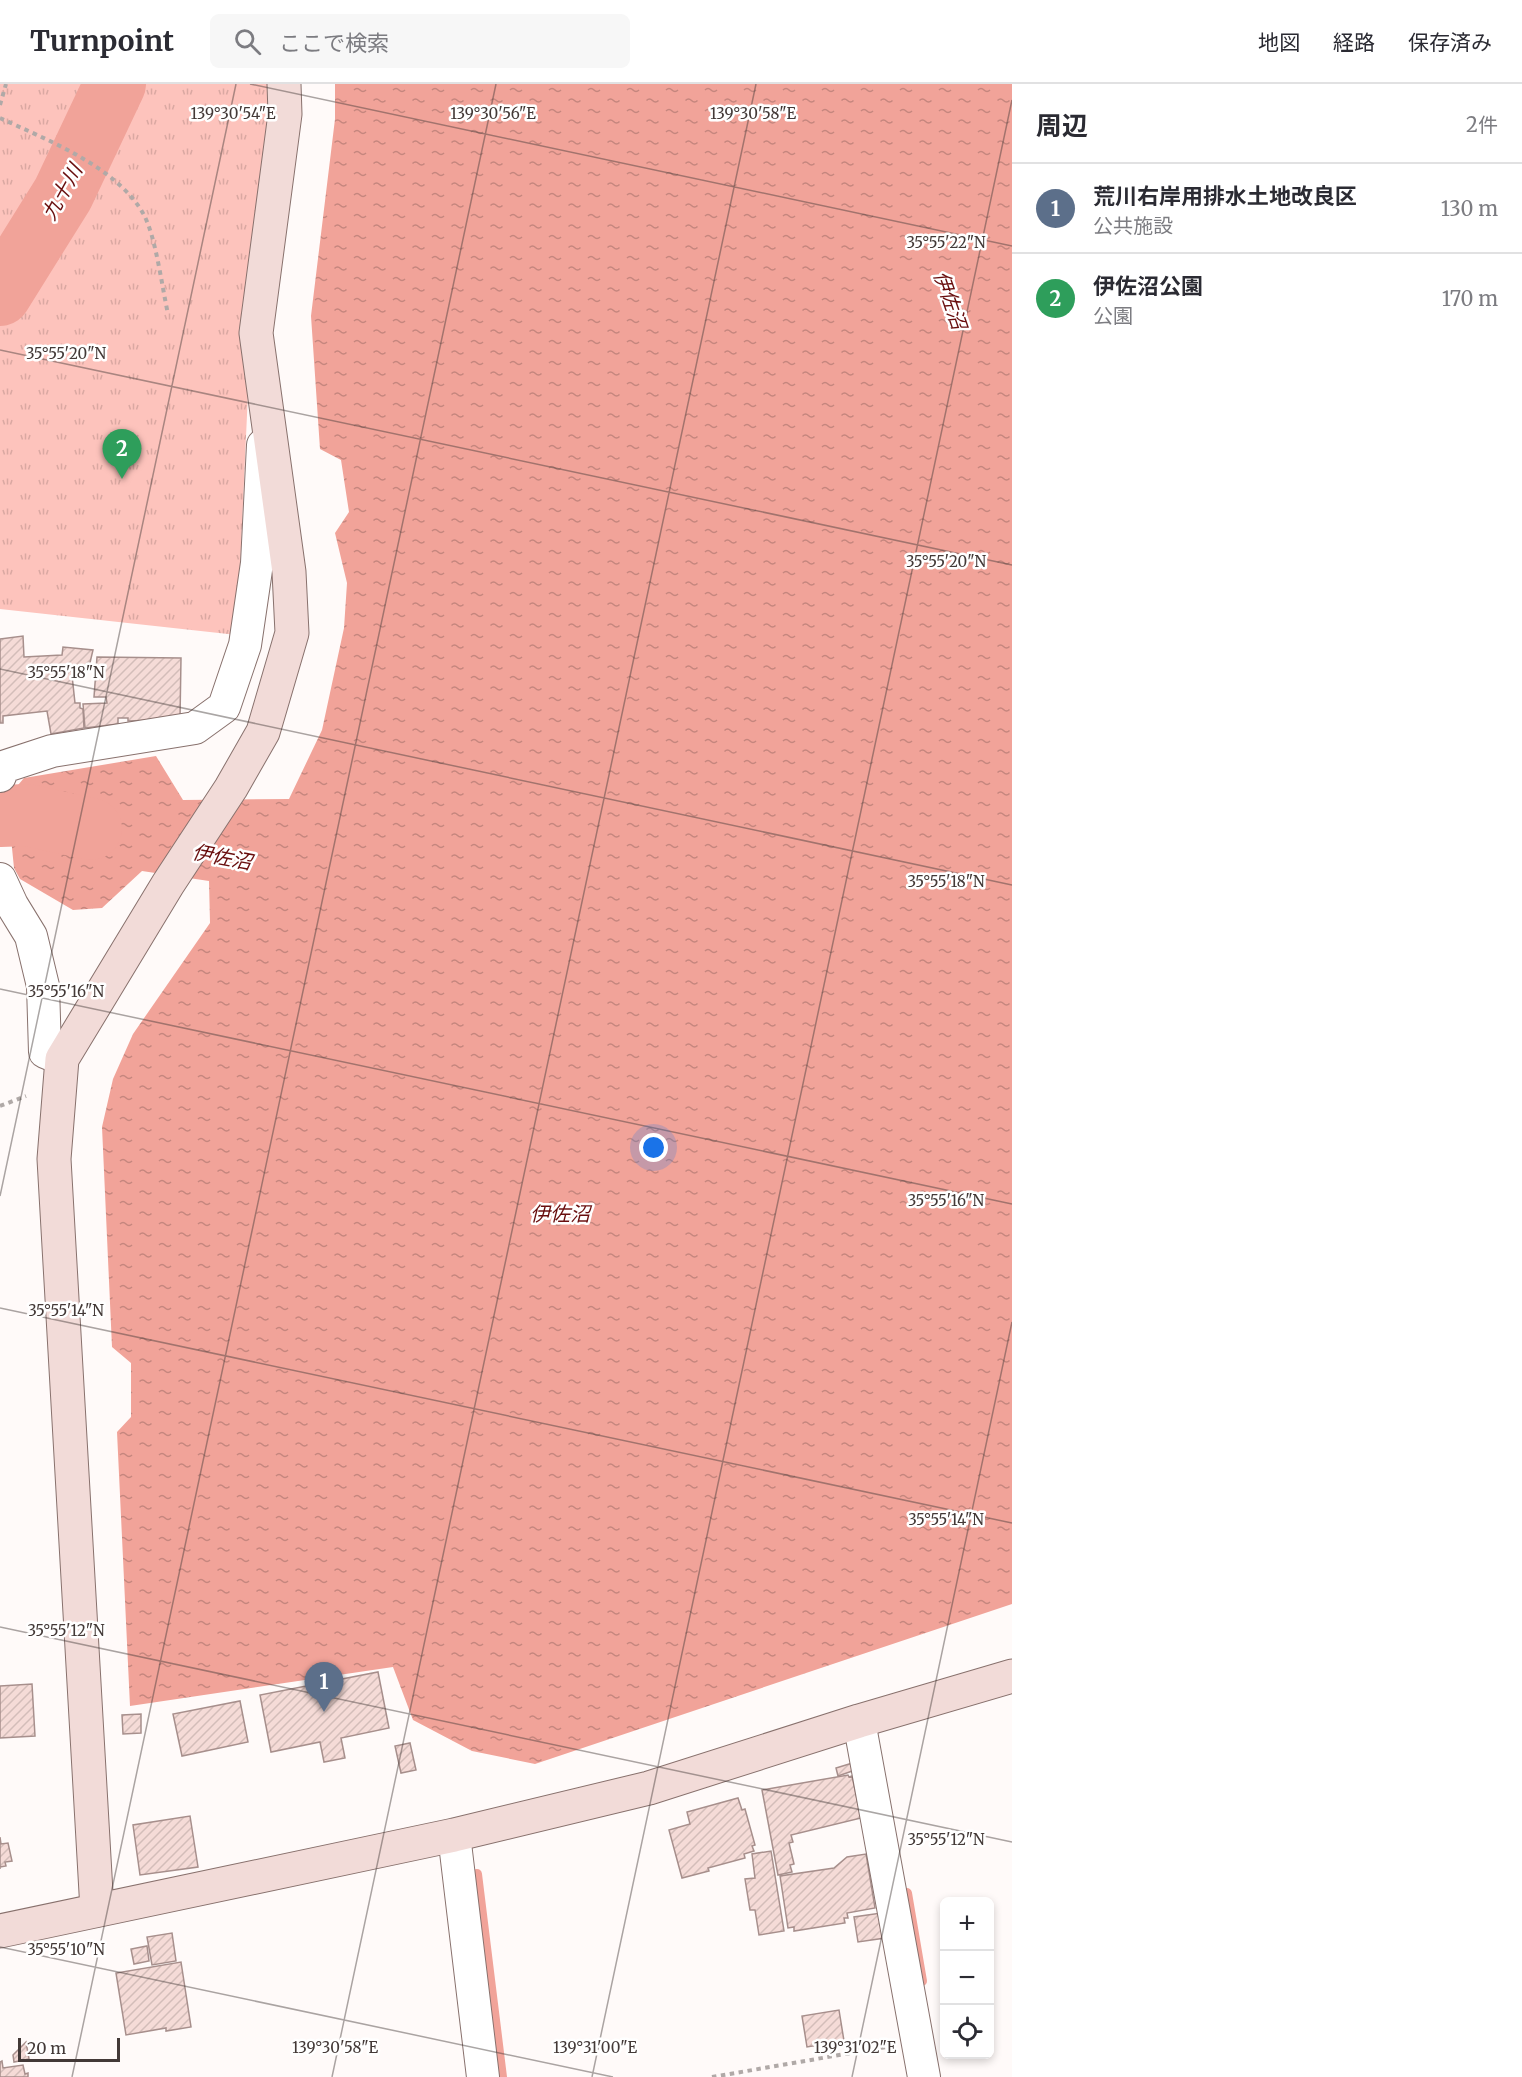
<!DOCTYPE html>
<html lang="ja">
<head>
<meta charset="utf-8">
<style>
	body { margin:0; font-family:Merriweather,"Noto Sans JP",serif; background:#f7f7f7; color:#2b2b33 }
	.controls { position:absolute; right:18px; bottom:18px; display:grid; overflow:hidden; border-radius:9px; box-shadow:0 3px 9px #0003 }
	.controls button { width:54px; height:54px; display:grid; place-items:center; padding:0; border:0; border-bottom:2px solid #e1e1e2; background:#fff; color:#2b2b33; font:30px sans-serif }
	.scale { position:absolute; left:18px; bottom:15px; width:102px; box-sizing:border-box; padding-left:6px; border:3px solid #433937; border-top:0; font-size:16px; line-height:21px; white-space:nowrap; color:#433937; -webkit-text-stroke:4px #fff; paint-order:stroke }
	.you { position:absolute; left:654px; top:1064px; width:21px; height:21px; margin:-15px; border:4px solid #fff; border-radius:50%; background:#1a73e8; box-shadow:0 0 0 9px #1a73e833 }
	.badge { display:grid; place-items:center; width:39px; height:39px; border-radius:50%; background:#418891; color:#fff; font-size:20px; font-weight:700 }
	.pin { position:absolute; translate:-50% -50px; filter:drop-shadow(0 2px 3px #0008) }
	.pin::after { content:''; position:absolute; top:32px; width:21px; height:18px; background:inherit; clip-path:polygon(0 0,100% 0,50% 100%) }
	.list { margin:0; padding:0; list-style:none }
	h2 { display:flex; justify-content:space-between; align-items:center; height:78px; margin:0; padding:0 24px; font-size:26px }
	h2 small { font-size:20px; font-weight:400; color:#7c7c81 }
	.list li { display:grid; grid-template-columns:39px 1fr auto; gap:18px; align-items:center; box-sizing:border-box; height:90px; padding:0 24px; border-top:2px solid #e1e1e2 }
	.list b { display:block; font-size:22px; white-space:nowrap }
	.list p { margin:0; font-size:20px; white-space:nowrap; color:#7c7c81 }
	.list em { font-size:20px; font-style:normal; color:#7c7c81 }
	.icon { flex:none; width:33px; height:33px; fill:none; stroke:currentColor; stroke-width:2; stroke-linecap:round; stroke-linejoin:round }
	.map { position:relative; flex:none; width:1012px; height:1993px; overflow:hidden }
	header { display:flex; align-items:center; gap:36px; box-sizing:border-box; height:84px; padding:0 30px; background:#fff; border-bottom:2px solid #e1e1e2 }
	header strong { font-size:28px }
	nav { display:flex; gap:33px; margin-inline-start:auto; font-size:21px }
	.search { width:420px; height:54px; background:#f7f7f7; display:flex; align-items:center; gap:15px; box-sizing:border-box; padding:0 21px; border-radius:9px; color:#7c7c81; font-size:22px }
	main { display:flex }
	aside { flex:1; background:#fff }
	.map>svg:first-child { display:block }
</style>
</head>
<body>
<header>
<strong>Turnpoint</strong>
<div class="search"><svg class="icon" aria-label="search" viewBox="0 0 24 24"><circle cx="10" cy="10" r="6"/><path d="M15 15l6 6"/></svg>ここで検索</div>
<nav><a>地図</a><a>経路</a><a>保存済み</a></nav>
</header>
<main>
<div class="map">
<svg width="1012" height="1993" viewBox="0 0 1012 1993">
	<defs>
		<pattern id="park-tufts" width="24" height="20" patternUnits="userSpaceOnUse" patternTransform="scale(1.5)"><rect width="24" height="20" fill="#fdc3bc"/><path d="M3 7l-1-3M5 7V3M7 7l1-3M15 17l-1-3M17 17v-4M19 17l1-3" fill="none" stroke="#daa8a2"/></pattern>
		<pattern id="water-ripples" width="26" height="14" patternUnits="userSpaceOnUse" patternTransform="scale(1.5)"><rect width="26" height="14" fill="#f1a399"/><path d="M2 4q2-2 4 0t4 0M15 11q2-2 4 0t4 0" fill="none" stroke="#c5867e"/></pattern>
		<pattern id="building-hatch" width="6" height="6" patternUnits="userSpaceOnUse" patternTransform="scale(1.5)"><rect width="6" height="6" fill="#f5dbd7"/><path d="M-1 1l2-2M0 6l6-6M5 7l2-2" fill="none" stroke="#d3bdb9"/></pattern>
	</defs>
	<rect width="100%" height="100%" fill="#fffaf9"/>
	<polygon fill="url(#park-tufts)" points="0,0 270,0 270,33 250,265 237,551 0,525"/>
	<polygon fill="url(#water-ripples)" points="335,0 1012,0 1012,1520 535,1680 472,1667 413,1636 393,1583 130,1622 117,1348 131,1333 131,1279 112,1263 102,1043 113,995 133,950 210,839 209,797 142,787 102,824 73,826 20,795 14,784 7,714 24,694 156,672 183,716 289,715 322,646 344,544 347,499 335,449 349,428 341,376 320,365 311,232 335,35"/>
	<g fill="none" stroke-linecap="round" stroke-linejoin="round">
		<g stroke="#f1a399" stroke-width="10">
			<polyline points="477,1790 502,1993"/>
			<polyline points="907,1809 922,1897"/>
		</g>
		<g stroke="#f1a399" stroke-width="62">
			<polyline points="0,211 63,110 115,0"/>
			<polyline points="0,732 27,731 91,745"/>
		</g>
	</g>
	<g fill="url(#building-hatch)" stroke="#a78f8c" stroke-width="1.5">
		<polygon points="23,552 24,573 62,571 63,563 93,566 89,583 71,582 75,619 80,619 80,624 83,625 84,644 51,650 47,627 3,632 3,639 0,639 0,555"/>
		<polygon points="97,573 181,574 180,635 128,637 128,634 118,634 118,640 85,644 83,620 107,619 106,613 94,613"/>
		<polygon points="378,1588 389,1644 341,1654 345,1674 324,1678 320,1658 271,1668 260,1611"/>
		<polygon points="32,1600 35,1652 0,1654 0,1602"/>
		<polygon points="240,1617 248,1658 182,1672 173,1630"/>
		<polygon points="141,1630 141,1649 123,1650 122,1631"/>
		<polygon points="410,1659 416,1686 401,1689 395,1662"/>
		<polygon points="859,1677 861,1684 838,1692 836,1684"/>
		<polygon points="848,1691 849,1693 852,1692 861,1734 791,1751 793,1758 789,1759 794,1780 790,1781 792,1788 778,1791 762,1706"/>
		<polygon points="738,1714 742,1726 745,1725 755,1761 752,1762 754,1767 744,1770 745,1774 708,1784 709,1787 682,1794 669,1746 690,1740 687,1728"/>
		<polygon points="190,1732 198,1783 140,1791 133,1741"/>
		<polygon points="0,1753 1,1760 8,1759 12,1777 5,1778 6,1782 0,1783 0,1785"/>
		<polygon points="771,1767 784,1847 759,1851 755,1826 750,1826 745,1795 755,1794 752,1770"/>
		<polygon points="866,1770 875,1824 847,1829 848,1834 844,1834 845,1839 794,1847 794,1843 788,1844 780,1792 834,1784 847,1773"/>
		<polygon points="881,1829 885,1854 858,1858 854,1833"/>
		<polygon points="172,1849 176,1877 152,1881 147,1853"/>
		<polygon points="147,1862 149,1877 134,1880 131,1865"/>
		<polygon points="181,1878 191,1943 166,1947 166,1944 126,1951 116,1889"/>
		<polygon points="839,1926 844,1957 807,1963 802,1932"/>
		<polygon points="26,1958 29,1975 14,1978 13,1971"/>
		<polygon points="2,1977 3,1984 23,1981 25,1990 28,1989 28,1993 0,1993 0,1978"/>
	</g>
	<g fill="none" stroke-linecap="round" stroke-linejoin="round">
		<g stroke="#88716d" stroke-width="34">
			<g id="street">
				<polyline points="0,692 3,683 52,667 195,644 224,623 245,561 257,479 263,361"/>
				<polyline points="0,795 12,821 31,852 43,902 45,968 62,975"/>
				<polyline points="859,1637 924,1993"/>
				<polyline points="454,1751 483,1993"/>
			</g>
		</g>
		<g stroke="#88716d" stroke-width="35">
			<g id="secondary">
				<polyline points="97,1826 54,1075 62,975 168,800 231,704 263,648 292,549 289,488 256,249 285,30 284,0"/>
				<polyline points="0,1847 454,1751 649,1704 859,1637 1012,1592"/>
			</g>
		</g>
		<g stroke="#b0a9a7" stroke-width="4" stroke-dasharray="4.5 4.5" stroke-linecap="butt">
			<polyline points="0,21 6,0"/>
			<path d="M0,34C47,56 118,83 144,131C156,154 162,203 168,230"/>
			<polyline points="0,1022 26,1012"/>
			<polyline points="712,1993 886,1963"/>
		</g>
		<use href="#street" stroke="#fff" stroke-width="32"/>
		<use href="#secondary" stroke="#f2dbd8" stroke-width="33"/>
	</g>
	<path fill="none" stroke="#433937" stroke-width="1.5" stroke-opacity="0.45" d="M250,0L1012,162M0,266L1012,481M0,585L1012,801M0,905L1012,1120M0,1112L236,0M0,1224L1012,1439M0,1543L1012,1758M0,1863L613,1993M72,1993L496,0M332,1993L756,0M592,1993L1012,16M852,1993L1012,1238"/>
	<g text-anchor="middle" stroke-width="5" stroke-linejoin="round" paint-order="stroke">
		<g font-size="20" font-style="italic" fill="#690e0e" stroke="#fff">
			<text transform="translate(62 108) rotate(-61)" y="7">九十川</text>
			<text transform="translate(950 216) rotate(71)" y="7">伊佐沼</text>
			<text transform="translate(222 773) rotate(11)" y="7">伊佐沼</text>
			<text x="560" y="1137">伊佐沼</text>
		</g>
	</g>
	<g font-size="15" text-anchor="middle" fill="#433937" stroke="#fff" stroke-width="5" stroke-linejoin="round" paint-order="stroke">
		<text x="233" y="35">139°30'54"E</text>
		<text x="493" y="35">139°30'56"E</text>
		<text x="753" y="35">139°30'58"E</text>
		<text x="946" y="164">35°55'22"N</text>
		<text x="66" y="275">35°55'20"N</text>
		<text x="946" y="483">35°55'20"N</text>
		<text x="66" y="594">35°55'18"N</text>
		<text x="946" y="803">35°55'18"N</text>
		<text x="66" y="913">35°55'16"N</text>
		<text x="946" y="1122">35°55'16"N</text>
		<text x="66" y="1232">35°55'14"N</text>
		<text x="946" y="1441">35°55'14"N</text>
		<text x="66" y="1552">35°55'12"N</text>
		<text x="946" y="1761">35°55'12"N</text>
		<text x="66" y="1871">35°55'10"N</text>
		<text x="335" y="1969">139°30'58"E</text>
		<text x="595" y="1969">139°31'00"E</text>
		<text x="855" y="1969">139°31'02"E</text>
	</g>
</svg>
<div class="controls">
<button>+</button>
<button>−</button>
<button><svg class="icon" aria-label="locate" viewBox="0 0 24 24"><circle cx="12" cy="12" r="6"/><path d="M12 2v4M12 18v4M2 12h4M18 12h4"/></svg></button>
</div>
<div class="scale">20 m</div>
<div class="you"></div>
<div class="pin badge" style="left:324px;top:1628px;background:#5c6f8a">1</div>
<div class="pin badge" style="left:122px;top:395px;background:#2e9e5b">2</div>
</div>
<aside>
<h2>周辺<small>2件</small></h2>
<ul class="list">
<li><span class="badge" style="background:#5c6f8a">1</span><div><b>荒川右岸用排水土地改良区</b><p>公共施設</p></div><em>130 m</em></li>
<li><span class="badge" style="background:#2e9e5b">2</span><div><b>伊佐沼公園</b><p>公園</p></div><em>170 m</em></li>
</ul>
</aside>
</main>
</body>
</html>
